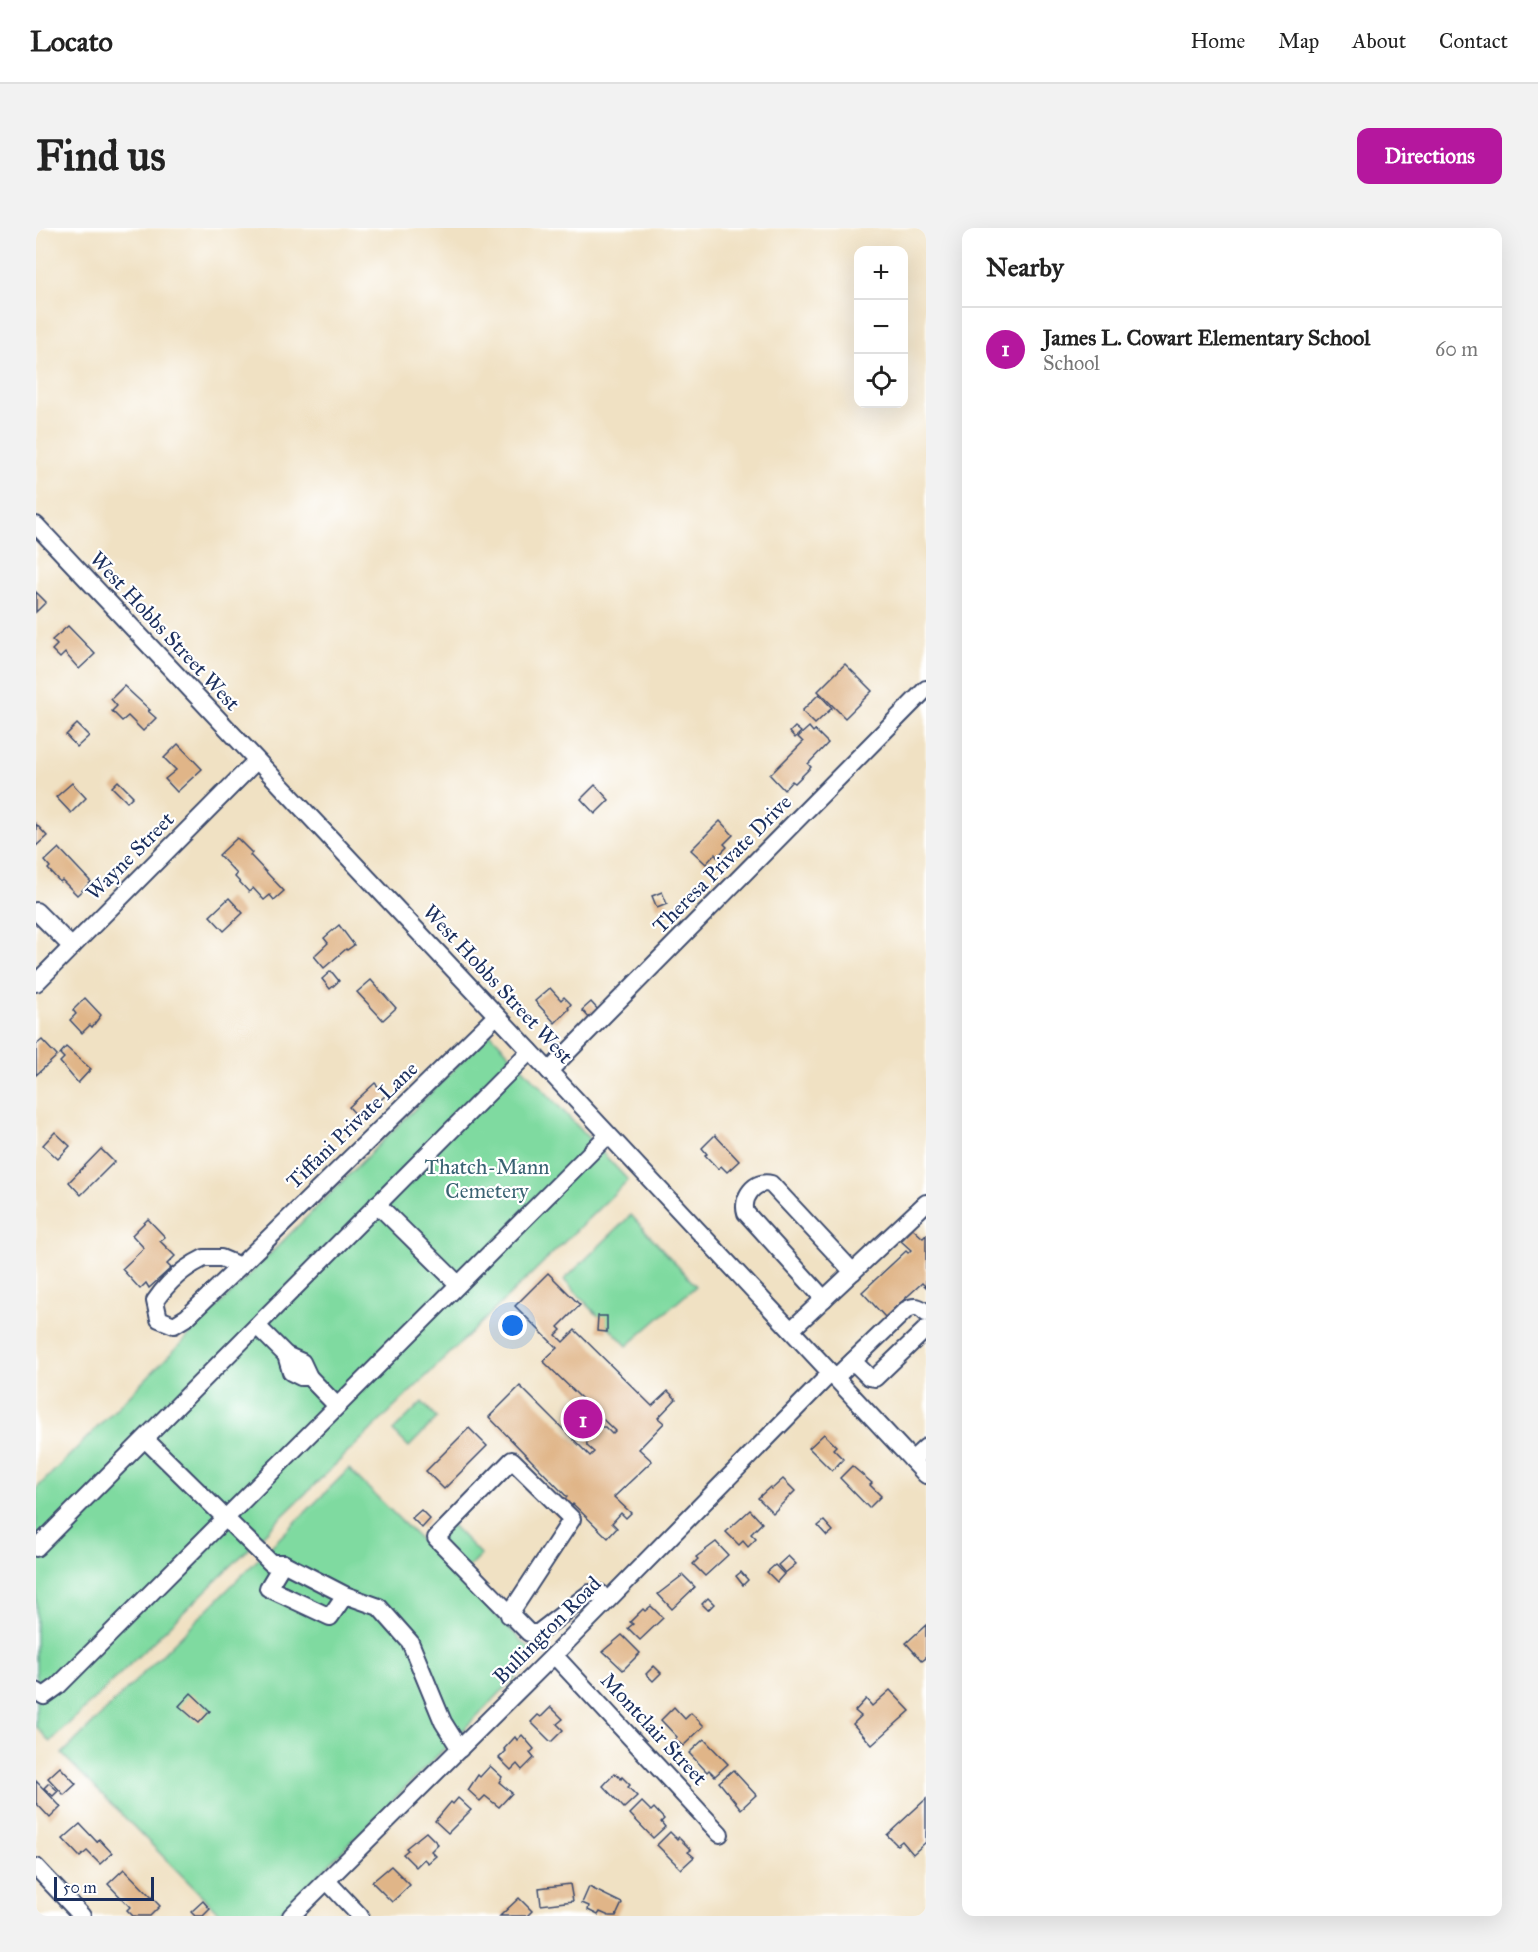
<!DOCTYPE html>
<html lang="en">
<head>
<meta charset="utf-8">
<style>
	body { margin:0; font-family:"IM FELL Great Primer",serif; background:#f2f2f2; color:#222 }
	.controls { position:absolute; right:18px; top:18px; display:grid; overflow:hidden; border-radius:12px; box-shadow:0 6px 24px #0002 }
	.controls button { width:54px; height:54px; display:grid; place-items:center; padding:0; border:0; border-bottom:2px solid #e0e0e0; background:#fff; color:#222; font:30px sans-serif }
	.scale { position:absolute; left:18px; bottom:15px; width:100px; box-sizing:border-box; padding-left:6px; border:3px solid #1b2f5e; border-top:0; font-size:16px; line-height:21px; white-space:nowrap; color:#1b2f5e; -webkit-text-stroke:4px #fff; paint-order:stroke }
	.you { position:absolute; left:477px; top:1098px; width:21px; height:21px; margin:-15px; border:4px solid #fff; border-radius:50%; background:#1a73e8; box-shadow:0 0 0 9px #1a73e833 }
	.badge { display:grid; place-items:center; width:39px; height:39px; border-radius:50%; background:#b5179e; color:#fff; font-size:20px; font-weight:700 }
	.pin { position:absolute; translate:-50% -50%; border:3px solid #fff; box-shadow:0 2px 6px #0006 }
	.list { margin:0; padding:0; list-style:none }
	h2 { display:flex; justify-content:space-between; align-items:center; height:78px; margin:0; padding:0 24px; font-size:26px }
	h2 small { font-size:20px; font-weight:400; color:#767676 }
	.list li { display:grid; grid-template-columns:39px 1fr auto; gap:18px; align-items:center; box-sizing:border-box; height:84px; padding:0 24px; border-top:2px solid #e0e0e0 }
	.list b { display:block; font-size:22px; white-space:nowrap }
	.list p { margin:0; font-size:20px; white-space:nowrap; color:#767676 }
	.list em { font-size:20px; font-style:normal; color:#767676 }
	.icon { flex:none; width:33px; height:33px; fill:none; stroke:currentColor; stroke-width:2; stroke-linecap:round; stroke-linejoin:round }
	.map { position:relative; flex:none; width:890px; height:1688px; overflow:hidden; border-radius:12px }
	header { display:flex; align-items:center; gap:36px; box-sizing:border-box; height:84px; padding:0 30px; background:#fff; border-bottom:2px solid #e0e0e0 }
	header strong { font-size:28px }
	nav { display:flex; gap:33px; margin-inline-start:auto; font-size:21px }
	.intro { display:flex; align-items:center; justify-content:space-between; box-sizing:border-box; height:144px; padding:0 36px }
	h1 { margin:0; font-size:42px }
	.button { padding:15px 27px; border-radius:12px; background:#b5179e; color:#fff; font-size:21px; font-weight:700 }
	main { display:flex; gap:36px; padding:0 36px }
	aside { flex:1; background:#fff; border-radius:12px; box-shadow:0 6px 24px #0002 }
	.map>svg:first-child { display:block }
</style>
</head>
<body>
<header>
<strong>Locato</strong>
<nav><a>Home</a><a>Map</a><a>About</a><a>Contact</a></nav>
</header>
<div class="intro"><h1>Find us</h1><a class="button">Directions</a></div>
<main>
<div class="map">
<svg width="890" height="1688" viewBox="0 0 890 1688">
	<rect width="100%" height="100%" fill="#fff"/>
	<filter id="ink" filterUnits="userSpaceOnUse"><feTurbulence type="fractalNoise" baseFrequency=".0167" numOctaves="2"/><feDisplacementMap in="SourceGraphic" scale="12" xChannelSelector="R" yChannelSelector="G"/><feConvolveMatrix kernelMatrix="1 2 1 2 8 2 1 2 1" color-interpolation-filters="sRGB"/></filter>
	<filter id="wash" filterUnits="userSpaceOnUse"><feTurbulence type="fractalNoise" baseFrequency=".008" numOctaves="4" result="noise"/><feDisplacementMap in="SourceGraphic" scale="24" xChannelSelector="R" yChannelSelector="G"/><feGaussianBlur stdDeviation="1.35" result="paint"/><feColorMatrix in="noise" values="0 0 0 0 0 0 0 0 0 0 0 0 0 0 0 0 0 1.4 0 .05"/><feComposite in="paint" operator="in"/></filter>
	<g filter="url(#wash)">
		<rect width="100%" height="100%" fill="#f0e1c3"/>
		<g fill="#7fdaa0" stroke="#4d847f" stroke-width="1.5">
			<polygon points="454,805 592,952 14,1514 0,1498 0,1261"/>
			<polygon points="595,987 660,1058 591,1118 528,1052"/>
			<polygon points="386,1174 401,1190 373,1219 357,1203"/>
			<polygon points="313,1241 501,1428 241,1688 186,1688 26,1526"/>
			<polygon points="409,1290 445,1327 424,1348 388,1311"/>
		</g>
		<g id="blocks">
			<g fill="#e0b588">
				<polygon points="0,364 10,374 0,384"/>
				<polygon points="32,398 59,426 43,441 29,425 24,430 16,422 21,417 16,412"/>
				<polygon points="809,436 836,463 809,490 782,463"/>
				<polygon points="88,458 114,482 112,483 120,490 107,503 92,488 86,493 76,483 81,478 75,471"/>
				<polygon points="783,466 796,480 779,496 766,483"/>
				<polygon points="41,496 53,508 41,519 30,507"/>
				<polygon points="759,499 765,504 759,510 754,504"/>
				<polygon points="773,499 777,504 779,502 792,515 772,536 775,539 759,555 756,553 748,562 734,547 767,514 762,509"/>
				<polygon points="142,516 166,541 141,564 129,551 140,542 128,530"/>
				<polygon points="82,553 97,568 91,574 76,559"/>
				<polygon points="36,555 50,570 35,585 20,569"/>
				<polygon points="559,557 573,572 559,586 545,571"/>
				<polygon points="684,593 697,607 688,616 691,619 681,629 679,626 670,636 655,622"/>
				<polygon points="0,596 11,608 0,618"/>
				<polygon points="201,610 216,625 214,627 248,663 238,672 234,667 228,672 217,660 213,664 199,649 201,646 183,627"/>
				<polygon points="23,620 55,654 41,667 26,652 24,654 12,641 14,639 9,633"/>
				<polygon points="626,664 631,676 621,680 616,668"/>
				<polygon points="193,670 207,685 188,703 174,688"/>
				<polygon points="303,697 318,717 311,722 310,721 288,740 278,728 292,715 288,710"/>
				<polygon points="295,743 303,753 294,761 286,751"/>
				<polygon points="335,752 360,780 347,792 321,764"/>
				<polygon points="514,760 525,772 528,769 535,776 532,780 533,781 519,795 499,773"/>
				<polygon points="49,770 65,787 56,799 54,797 46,805 34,792 40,786 37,782"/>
				<polygon points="555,774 564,784 555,792 546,782"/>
				<polygon points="6,812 21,828 0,847 0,817"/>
				<polygon points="30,819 55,841 42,855 24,834 28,830 24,826"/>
				<polygon points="339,855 350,867 338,878 340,880 336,884 334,882 324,891 313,879"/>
				<polygon points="19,904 34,918 22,931 7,917"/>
				<polygon points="679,907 703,933 691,944 685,938 682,941 669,927 671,926 666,920"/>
				<polygon points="65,921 78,934 45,967 33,954"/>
				<polygon points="112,991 129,1009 124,1013 139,1028 131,1036 135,1040 113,1060 110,1055 104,1061 86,1041 108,1020 96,1007"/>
				<polygon points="877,1001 887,1010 890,1007 890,1059 886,1055 849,1089 826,1064 870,1023 872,1025 875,1022 865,1013"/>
				<polygon points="512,1045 544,1077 522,1099 525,1102 520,1107 527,1114 539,1102 616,1178 632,1163 640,1171 622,1190 628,1195 603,1221 616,1233 578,1269 595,1285 590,1290 585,1285 576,1295 581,1300 572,1310 537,1276 523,1290 516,1284 531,1269 453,1189 484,1158 554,1228 558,1224 551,1218 550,1203 555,1199 569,1199 576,1206 579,1203 507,1133 521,1120 479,1078"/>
				<polygon points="562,1088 571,1088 571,1104 561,1103"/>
				<polygon points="433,1200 451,1218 408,1261 390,1243"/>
				<polygon points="788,1206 800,1218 797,1221 807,1231 796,1243 773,1220"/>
				<polygon points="816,1238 836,1255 834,1257 845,1268 833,1280 804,1250"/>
				<polygon points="747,1251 759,1263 737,1285 722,1270 734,1259 736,1261"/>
				<polygon points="385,1282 394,1291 386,1300 376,1290"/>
				<polygon points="714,1282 726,1295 715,1306 720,1311 712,1319 707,1313 703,1317 690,1304"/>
				<polygon points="788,1293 797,1303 791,1308 782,1298"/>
				<polygon points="680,1314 692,1327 669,1348 657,1336 662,1331 660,1329"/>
				<polygon points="752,1328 760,1336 749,1345 742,1337"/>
				<polygon points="739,1337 748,1346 741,1354 731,1344"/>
				<polygon points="705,1344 712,1352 707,1357 700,1348"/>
				<polygon points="647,1347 659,1359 636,1381 622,1366"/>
				<polygon points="672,1370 678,1376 672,1382 666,1376"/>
				<polygon points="615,1378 627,1390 604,1412 592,1400 597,1396 594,1394 607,1381 609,1383"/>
				<polygon points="890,1397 890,1430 886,1433 870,1415"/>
				<polygon points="586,1407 604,1425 587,1442 567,1423"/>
				<polygon points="618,1438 625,1445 617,1453 610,1446"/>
				<polygon points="854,1462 874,1483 836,1517 817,1496 825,1488 819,1483 830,1471 836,1478"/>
				<polygon points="155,1465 174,1483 163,1495 143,1478"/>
				<polygon points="515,1479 527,1491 521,1496 527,1502 515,1514 495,1494 502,1487 505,1489"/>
				<polygon points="638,1479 649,1491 655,1485 668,1498 647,1518 639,1511 641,1509 625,1492"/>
				<polygon points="486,1507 498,1521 494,1525 498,1530 486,1542 481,1536 475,1542 463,1530 470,1523 468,1521 479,1509 481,1512"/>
				<polygon points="668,1511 692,1536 679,1548 673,1542 671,1544 653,1525"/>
				<polygon points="454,1538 466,1549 463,1554 476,1565 463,1579 449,1568 444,1573 432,1562 442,1547 444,1549"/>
				<polygon points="24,1539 40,1556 28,1567 12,1550"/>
				<polygon points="697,1542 720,1567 705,1581 683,1554"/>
				<polygon points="579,1545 585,1551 586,1549 594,1557 592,1559 601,1568 588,1580 567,1558"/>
				<polygon points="0,1553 25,1579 14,1590 0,1575"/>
				<polygon points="13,1555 22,1563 17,1568 8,1560"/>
				<polygon points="422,1570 435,1582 412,1605 399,1593 415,1574 417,1576"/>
				<polygon points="890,1571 890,1614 877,1626 866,1613 861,1617 851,1607"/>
				<polygon points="606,1574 615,1583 618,1580 628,1591 625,1594 629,1599 617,1610 594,1586"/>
				<polygon points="44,1596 61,1614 63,1611 76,1625 64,1636 51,1623 44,1629 27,1611"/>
				<polygon points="390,1604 402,1616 395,1623 400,1628 392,1635 388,1631 380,1639 367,1626 372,1622 370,1620"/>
				<polygon points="634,1604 641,1611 642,1609 655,1622 652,1624 658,1629 645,1641 621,1617"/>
				<polygon points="355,1638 374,1657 356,1674 336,1654"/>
				<polygon points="88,1641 124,1678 114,1688 97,1688 91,1682 94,1679 72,1656"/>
				<polygon points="534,1656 537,1673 505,1677 503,1660"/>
				<polygon points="553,1659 586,1675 580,1688 573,1688 564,1684 562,1687 552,1682 553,1678 546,1675"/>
				<polygon points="483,1670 496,1683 491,1688 464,1688"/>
				<polygon points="167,1673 174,1681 167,1688 159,1688 155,1684"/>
			</g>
		</g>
	</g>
	<g filter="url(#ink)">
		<use href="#blocks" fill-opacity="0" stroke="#3b4a6d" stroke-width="1.5"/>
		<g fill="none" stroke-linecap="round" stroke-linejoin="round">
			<g stroke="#3b4a6d" stroke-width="20">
				<g id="minor">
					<polyline points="0,297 513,843 890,1247"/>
					<polyline points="0,683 36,719"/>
					<polyline points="0,755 220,533"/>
					<polyline points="513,843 890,461"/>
					<polyline points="341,976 422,1056"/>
					<path d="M168,1030H185L204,1038L151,1089L138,1097L123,1091L119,1073C132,1054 147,1040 168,1030Z"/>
					<polyline points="204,1038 460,788"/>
					<path d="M788,1071L710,985C705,970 719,951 735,956L817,1044"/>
					<polyline points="221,1098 250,1127 266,1134 273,1149 301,1178"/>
					<polyline points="755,1102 890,975"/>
					<polyline points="250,1127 255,1144 265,1149 273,1149"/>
					<polyline points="817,1133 833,1149 839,1150 890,1101"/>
					<path d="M799,1150L870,1082C878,1077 883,1078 890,1085"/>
					<polyline points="109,1211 235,1335 247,1335"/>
					<polyline points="876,1232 890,1219"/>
					<polyline points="0,1320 494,823"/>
					<polyline points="309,1367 294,1389 232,1360 247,1335 309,1367 343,1379 374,1414 407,1494 424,1521"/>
					<polyline points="473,1387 536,1291 476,1232 400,1310 493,1405 502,1405 554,1365 564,1365"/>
					<polyline points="518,1427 684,1606"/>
					<polyline points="0,1463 8,1468 22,1458 572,907"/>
					<polyline points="0,1639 46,1688"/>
					<polyline points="291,1653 324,1688"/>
					<polyline points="255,1688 518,1427 795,1145"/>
				</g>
			</g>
			<use href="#minor" stroke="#fff" stroke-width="16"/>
		</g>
	</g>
	<g text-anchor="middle" stroke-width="4.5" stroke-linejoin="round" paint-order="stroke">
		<g font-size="21" fill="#1b2f5e" stroke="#fff">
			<text transform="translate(129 403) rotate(47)" y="7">West Hobbs Street West</text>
			<text transform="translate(94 628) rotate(-45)" y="7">Wayne Street</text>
			<text transform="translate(686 636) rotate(-45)" y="7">Theresa Private Drive</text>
			<text transform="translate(462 756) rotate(47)" y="7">West Hobbs Street West</text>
			<text transform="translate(316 897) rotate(-44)" y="7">Tiffani Private Lane</text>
			<text transform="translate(511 1402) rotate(-45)" y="7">Bullington Road</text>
			<text transform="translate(618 1501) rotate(47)" y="7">Montclair Street</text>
		</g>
		<g font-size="21" fill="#396272" stroke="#fff">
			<text x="451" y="946">Thatch-Mann<tspan x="451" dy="24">Cemetery</tspan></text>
		</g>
	</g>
</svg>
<div class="controls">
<button>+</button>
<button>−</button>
<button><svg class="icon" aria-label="locate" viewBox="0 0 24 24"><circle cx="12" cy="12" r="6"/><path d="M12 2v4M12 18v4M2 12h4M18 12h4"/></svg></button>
</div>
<div class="scale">50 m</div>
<div class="you"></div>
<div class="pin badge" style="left:547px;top:1191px">1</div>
</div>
<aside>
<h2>Nearby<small></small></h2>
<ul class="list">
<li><span class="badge">1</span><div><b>James L. Cowart Elementary School</b><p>School</p></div><em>60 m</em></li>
</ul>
</aside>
</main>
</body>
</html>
